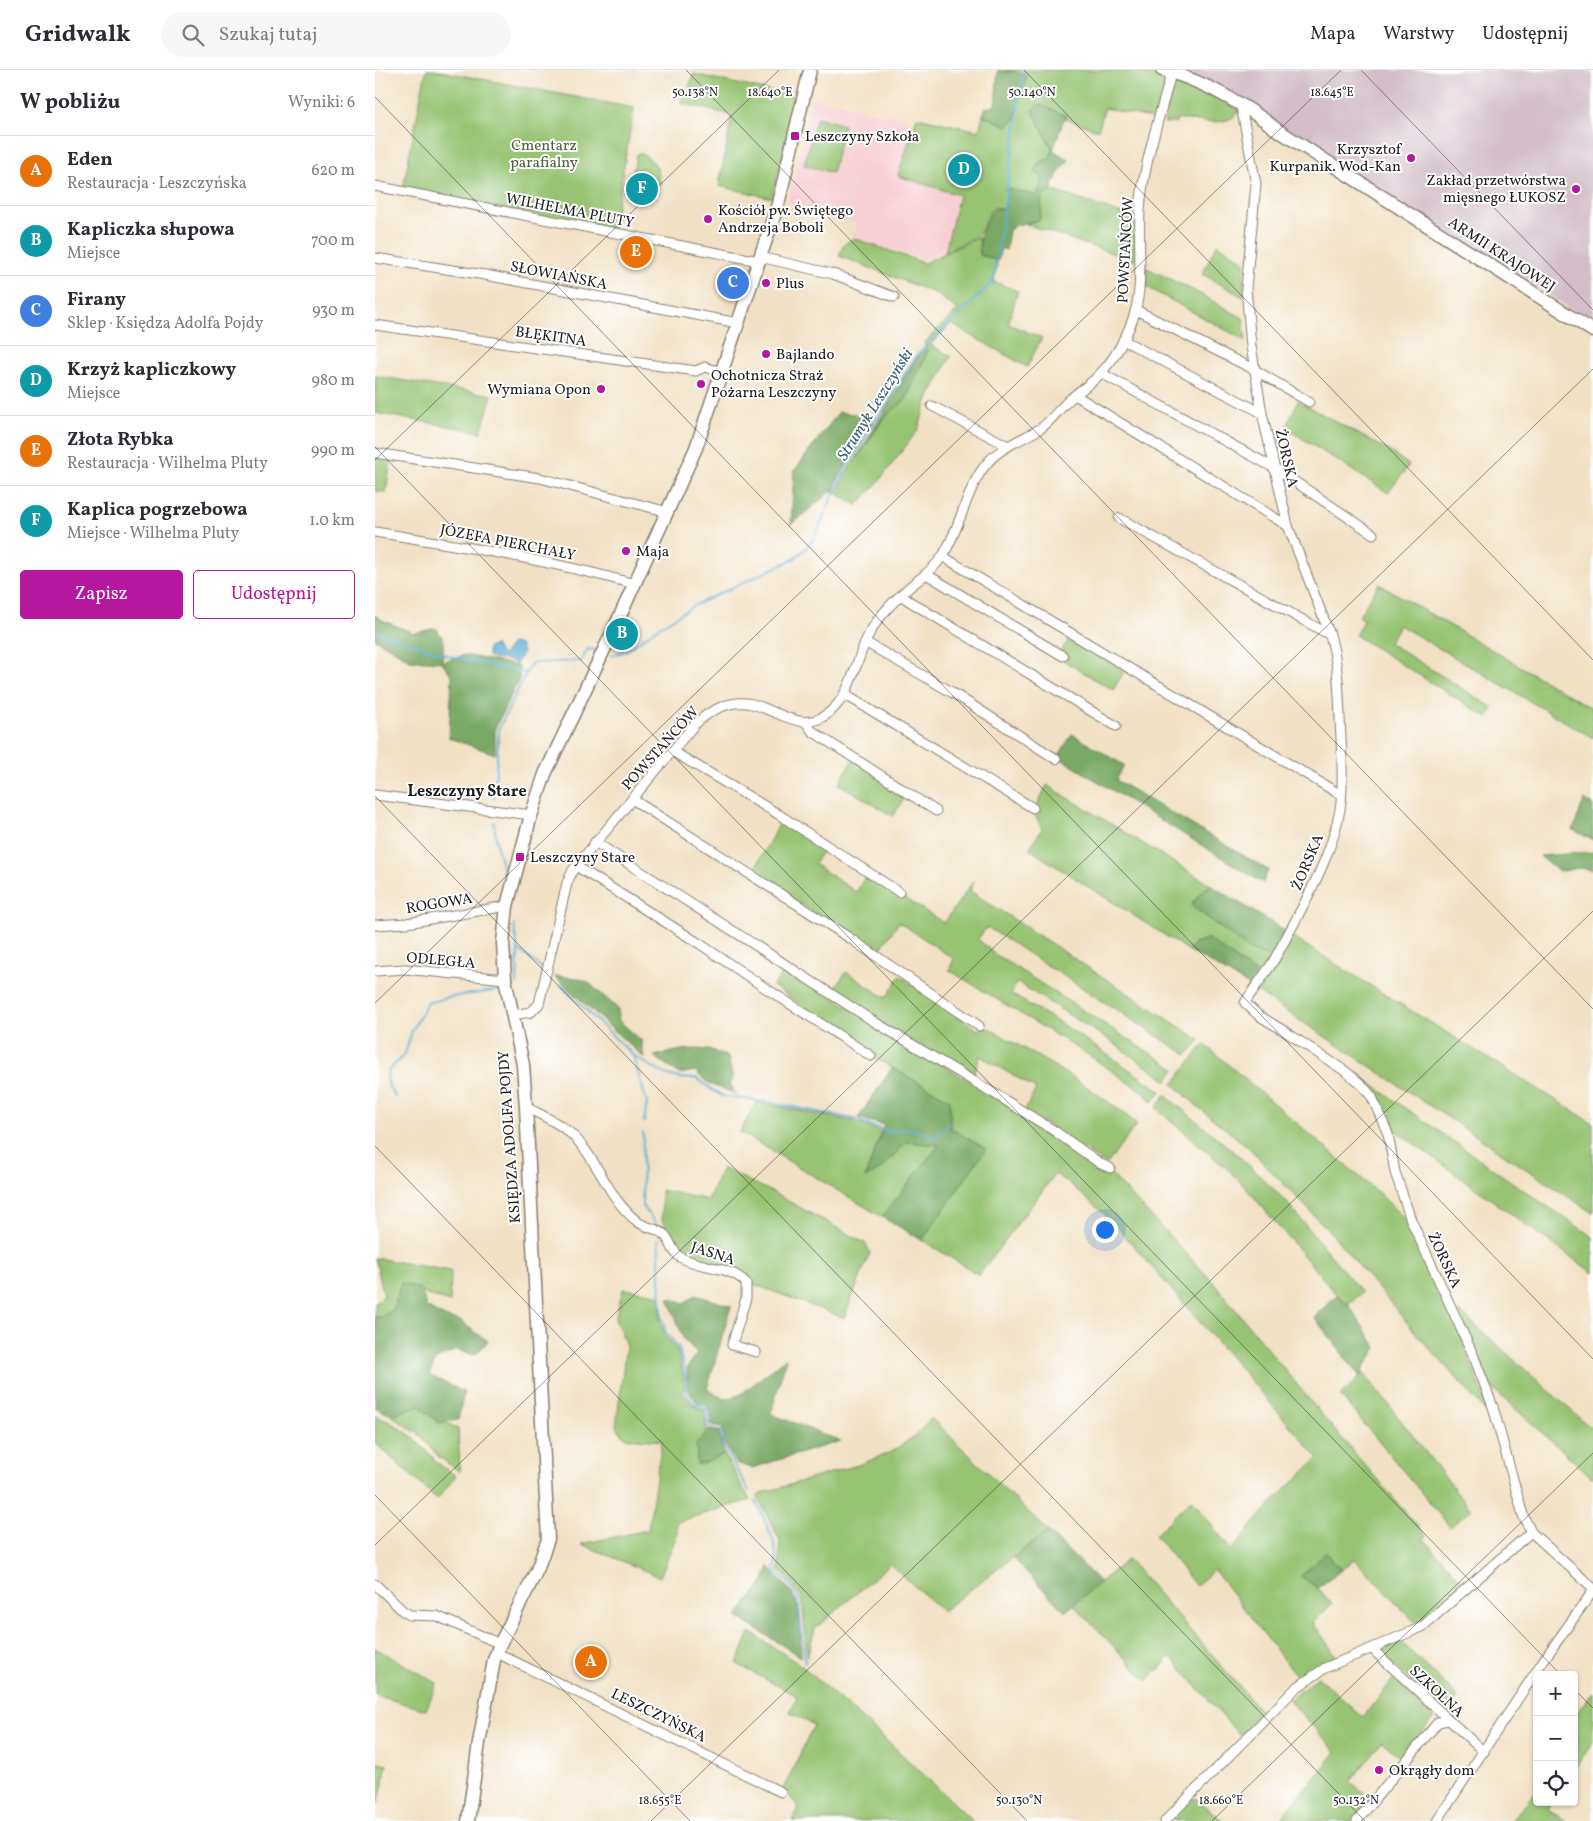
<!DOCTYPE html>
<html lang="pl">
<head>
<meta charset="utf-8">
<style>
	body { margin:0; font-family:Vollkorn,serif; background:#f7f7f7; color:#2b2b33 }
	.controls { position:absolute; right:15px; bottom:15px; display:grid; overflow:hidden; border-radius:5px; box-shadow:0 1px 4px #0004 }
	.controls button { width:45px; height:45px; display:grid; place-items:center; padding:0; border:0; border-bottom:1px solid #e1e1e2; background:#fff; color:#2b2b33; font:25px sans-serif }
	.you { position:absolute; left:729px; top:1159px; width:18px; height:18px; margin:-12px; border:4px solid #fff; border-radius:50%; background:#1a73e8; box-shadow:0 0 0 8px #1a73e833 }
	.badge { display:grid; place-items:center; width:32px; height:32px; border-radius:50%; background:#b5179e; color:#fff; font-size:16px; font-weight:700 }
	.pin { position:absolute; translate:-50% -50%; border:2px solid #fff; box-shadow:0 1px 5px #0006 }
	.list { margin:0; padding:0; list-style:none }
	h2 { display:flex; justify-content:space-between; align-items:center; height:65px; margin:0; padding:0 20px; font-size:21px }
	h2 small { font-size:16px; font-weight:400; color:#7c7c81 }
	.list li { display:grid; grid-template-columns:32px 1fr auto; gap:15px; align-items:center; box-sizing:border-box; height:70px; padding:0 20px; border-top:1px solid #e1e1e2 }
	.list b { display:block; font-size:19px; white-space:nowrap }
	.list p { margin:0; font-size:16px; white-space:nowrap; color:#7c7c81 }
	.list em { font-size:16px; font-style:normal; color:#7c7c81 }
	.actions { display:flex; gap:10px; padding:15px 20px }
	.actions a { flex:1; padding:11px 0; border:1px solid #b5179e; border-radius:5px; text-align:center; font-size:18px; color:#b5179e }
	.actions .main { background:#b5179e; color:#fff }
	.icon { flex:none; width:28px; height:28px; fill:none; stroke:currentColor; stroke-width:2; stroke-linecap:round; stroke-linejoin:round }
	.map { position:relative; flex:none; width:1218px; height:1751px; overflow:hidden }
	header { display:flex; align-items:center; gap:30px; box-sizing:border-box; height:70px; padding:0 25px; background:#fff; border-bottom:1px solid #e1e1e2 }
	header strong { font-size:24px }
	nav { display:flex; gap:28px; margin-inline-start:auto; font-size:18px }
	.search { width:350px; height:45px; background:#f7f7f7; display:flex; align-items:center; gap:12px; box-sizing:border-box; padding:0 18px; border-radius:28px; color:#7c7c81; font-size:19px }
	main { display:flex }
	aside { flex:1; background:#fff }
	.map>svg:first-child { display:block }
</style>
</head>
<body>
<header>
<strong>Gridwalk</strong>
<div class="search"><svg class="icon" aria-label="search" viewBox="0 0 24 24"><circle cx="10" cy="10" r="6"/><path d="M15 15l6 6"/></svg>Szukaj tutaj</div>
<nav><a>Mapa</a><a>Warstwy</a><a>Udostępnij</a></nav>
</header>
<main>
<aside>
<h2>W pobliżu<small>Wyniki: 6</small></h2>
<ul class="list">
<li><span class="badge" style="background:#e8710a">A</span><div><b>Eden</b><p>Restauracja · Leszczyńska</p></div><em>620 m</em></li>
<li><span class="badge" style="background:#0f9aa8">B</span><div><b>Kapliczka słupowa</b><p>Miejsce</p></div><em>700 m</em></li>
<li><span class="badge" style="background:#3f7fe0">C</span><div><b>Firany</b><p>Sklep · Księdza Adolfa Pojdy</p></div><em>930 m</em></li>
<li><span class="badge" style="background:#0f9aa8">D</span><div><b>Krzyż kapliczkowy</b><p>Miejsce</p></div><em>980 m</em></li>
<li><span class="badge" style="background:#e8710a">E</span><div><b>Złota Rybka</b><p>Restauracja · Wilhelma Pluty</p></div><em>990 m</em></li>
<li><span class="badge" style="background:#0f9aa8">F</span><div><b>Kaplica pogrzebowa</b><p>Miejsce · Wilhelma Pluty</p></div><em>1.0 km</em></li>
</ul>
<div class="actions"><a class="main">Zapisz</a><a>Udostępnij</a></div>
</aside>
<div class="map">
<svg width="1218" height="1751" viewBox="0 0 1218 1751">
	<rect width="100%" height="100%" fill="#fff"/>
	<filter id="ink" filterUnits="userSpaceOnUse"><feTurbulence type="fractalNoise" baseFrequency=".02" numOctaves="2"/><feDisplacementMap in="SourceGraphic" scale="10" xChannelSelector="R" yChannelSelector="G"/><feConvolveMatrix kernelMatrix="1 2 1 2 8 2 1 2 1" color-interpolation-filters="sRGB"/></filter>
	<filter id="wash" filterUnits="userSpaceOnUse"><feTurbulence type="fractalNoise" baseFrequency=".0096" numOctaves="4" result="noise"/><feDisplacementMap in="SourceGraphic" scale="20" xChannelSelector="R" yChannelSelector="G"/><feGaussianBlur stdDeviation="1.12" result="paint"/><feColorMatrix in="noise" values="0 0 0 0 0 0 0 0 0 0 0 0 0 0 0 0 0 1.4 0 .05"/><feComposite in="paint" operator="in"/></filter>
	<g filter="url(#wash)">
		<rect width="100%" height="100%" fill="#f1e1c4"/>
		<polygon fill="#f7cfd4" points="438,27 526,49 539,56 523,106 584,125 570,179 548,189 478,168 482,154 412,133 420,105"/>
		<polygon fill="#d2bdc8" points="809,0 1210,0 1218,5 1218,253 897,52"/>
		<g fill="#97c473" stroke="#5a7048">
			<polygon points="51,0 59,0 259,38 238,160 28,118"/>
			<polygon points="631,0 773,0 786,4 790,9 789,16 779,49 730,38 723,60 691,49 690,45 657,40 678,80 674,89 660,102 668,107 662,126 630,139 617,137 604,165 570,182 584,125 523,106 542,47 604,61 608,45 632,55 641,2"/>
			<polygon points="318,4 421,27 397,128 344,116 357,45 306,33 308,23 313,22"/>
			<path d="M805,9L864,40C856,59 819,50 802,49L801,53H789L799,14Z"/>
			<polygon points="442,47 469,55 457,103 429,95"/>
			<path d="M265,83C280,90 284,98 285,114L257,110L261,85Z"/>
			<polygon points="676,120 759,148 761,169 760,191 651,154 664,150 666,141 667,124 675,123"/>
			<polygon points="604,167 605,185 623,189 619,212 643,221 633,254 667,268 652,297 576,254 555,275 576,286 552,331 543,360 501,415 482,435 461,423 470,405 508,349 531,328 552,283 549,273 583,240 560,223 464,186 468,175 478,168 549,193"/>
			<polygon points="842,174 869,191 868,227 827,204"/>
			<polygon points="770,197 818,220 868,248 871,271 770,216"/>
			<polygon points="0,306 117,325 106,362 0,343"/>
			<polygon points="923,331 1011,379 1034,395 1013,423 911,358"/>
			<polygon points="0,386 16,389 11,422 0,421"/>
			<polygon points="1004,514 1218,639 1218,668 1024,555 1014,573 1118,638 1113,648 980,565 989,550 984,546"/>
			<polygon points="697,565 752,597 738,620 689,591 692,585 686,581"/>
			<polygon points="478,689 532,724 518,746 464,714"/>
			<polygon points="672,715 836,815 827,822 816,835 873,879 896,888 884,906 833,869 820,873 813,880 654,779 667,759 659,742"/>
			<polygon points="407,749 450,777 439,794 481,822 492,804 569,853 599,810 595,821 825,970 812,985 612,857 603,869 618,883 800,999 792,1011 734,970 642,912 636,924 693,958 786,1021 777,1032 769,1023 715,986 574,900 579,889 524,852 502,884 377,803"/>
			<polygon points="917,867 1218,1053 1218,1143 882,922"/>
			<polygon points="411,898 649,1045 734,1102 838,1212 946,1344 1051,1466 1049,1469 1089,1513 1042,1554 979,1489 966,1500 951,1483 926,1506 943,1518 957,1534 938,1553 961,1586 956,1591 924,1609 839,1500 821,1516 780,1465 817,1429 856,1480 898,1432 943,1388 737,1151 695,1114 680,1104 604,1205 547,1170 610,1079 575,1058 574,1030 500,988 502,985 398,916"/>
			<path d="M471,902L511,928L525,906L603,960L610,956C662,986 715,1015 762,1054L733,1093H729L650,1040L661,1019L605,986L597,1008L457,922Z"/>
			<polygon points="829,974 1006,1125 1031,1150 1081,1255 1117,1348 1039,1261 958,1165 871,1075 829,1042 798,1014"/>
			<polygon points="989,1009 1141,1115 1218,1167 1218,1203 1017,1058"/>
			<polygon points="790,1025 864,1086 909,1129 987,1223 973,1234 962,1225 878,1126 856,1102 781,1038"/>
			<polygon points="381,1032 478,1051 507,1062 490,1107 506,1099 531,1072 565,1075 507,1147 365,1062"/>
			<polygon points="347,1098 391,1119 490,1173 495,1183 469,1248 378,1214 368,1204 307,1185 300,1178 287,1150 286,1120 333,1130"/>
			<polygon points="0,1188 76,1201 75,1232 49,1224 43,1218 18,1240 4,1248 0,1246 0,1233 9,1226"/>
			<polygon points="248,1219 277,1223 286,1226 285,1251 290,1266 302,1279 310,1313 308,1323 316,1333 325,1340 331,1339 330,1358 333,1360 321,1375 328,1394 349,1384 375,1430 302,1452 302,1465 285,1507 206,1474 273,1460 287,1371 251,1368 241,1357 251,1275 240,1249"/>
			<polygon points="1084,1241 1218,1360 1218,1408 1116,1317"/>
			<polygon points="987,1301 1096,1440 1075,1457 965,1325 985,1307"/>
			<polygon points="44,1335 64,1353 71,1352 83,1359 85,1402 64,1387 46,1366 16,1345"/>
			<polygon points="0,1346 15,1352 38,1367 55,1384 61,1392 81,1406 62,1429 0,1373"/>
			<polygon points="556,1348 673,1461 567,1541 515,1494 440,1559 432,1587 427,1528 413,1506 404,1501 405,1470 382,1427 384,1424 486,1394 516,1382 540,1366"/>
			<polygon points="753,1489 889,1645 865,1666 796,1587 772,1611 698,1534"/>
			<polygon points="375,1562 427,1596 520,1678 598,1751 417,1751 424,1737 408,1719 439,1655 415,1642 422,1626 362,1594"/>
			<polygon points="1024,1570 1083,1627 1073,1646 1009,1586 1008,1580 1011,1576"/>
			<polygon points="0,1578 62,1613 51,1640 0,1625"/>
			<polygon points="1021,1606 1058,1638 1060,1646 1027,1688 1007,1672 975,1712 998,1729 981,1751 903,1751 961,1682 914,1630 943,1607 988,1647"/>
			<polygon points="1218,1622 1218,1672 1199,1700 1199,1648"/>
			<polygon points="0,1692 12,1695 4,1733 0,1732"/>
			<polygon points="1162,1720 1162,1732 1178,1732 1173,1740 1191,1751 1136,1751"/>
			<polygon points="820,1728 848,1751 799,1751 795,1747"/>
		</g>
		<g fill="#79aa65" stroke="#4a6340">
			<polygon points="623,0 641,2 651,7 640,49 632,56 608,45 610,38 620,36"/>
			<path d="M663,34L690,45L691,49H689L678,80L694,90C684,99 680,110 675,123L667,124L666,141L664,150L641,155L634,160L631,180L626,178L623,191L605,185C603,165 609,157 618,139H630L631,118L662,126L668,107L659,102L664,92L674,89L678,80L657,40Z"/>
			<polygon points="551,279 552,283 531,329 508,349 482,388 541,288"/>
			<polygon points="464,342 500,347 461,412 458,422 456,421 416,455 419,401"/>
			<polygon points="0,545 7,550 39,563 61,558 69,570 67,592 90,585 144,596 144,609 120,658 120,684 74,668 77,606 67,592 35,590 0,569"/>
			<polygon points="697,664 749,695 741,710 893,800 888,813 683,687"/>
			<polygon points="1209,730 1218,735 1218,770 1198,760"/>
			<polygon points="1218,782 1218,800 1203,798 1184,802 1165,786"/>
			<polygon points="836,815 910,861 896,888 873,879 816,835 827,821"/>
			<polygon points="833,869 884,906 876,917 813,880 820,873"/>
			<polygon points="179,906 202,908 213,912 243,939 244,951 266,970 269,988"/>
			<polygon points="321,979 336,980 353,987 358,1008 355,1014 361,1024 334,1014 320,1001 304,1004 279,986 306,980"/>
			<polygon points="517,998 575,1030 575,1058 611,1079 547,1170 507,1147 564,1075 531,1072 506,1099 490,1108 509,1055 483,1048"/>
			<path d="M26,1213C45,1218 47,1217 51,1237L72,1248L85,1251L113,1271L100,1285L81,1280L61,1289L54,1305L89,1322L83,1350L64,1353L44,1336L16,1345L0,1337V1246L4,1248L18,1240Z"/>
			<polygon points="321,1225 356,1236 332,1319 349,1329 365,1325 411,1288 396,1344 466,1371 377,1398 361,1393 351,1376 347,1357 334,1354 336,1347 333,1334 324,1335 313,1320 312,1298 322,1283 309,1270 293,1228 309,1233"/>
			<polygon points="962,1225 973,1234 1002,1278 987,1301 985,1307 939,1247"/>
			<polygon points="333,1360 344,1362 349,1384 328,1394 322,1394 321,1375"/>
			<polygon points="673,1461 725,1512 690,1542 638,1488"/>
			<polygon points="951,1483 966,1500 943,1518 926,1506"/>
			<path d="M394,1496C401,1508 413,1515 419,1527C426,1540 425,1571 426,1587L362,1547L389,1511Z"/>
		</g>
		<path fill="#5dafd8" stroke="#3c667a" d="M137,573L145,575L148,582L141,594C130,586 121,592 113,586V578L120,575L126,585L130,583Z"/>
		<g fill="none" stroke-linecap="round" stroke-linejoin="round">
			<g stroke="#5dafd8" stroke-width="2">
				<polyline points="0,561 78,587 151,603"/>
				<polyline points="236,586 252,580 287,555 320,535 419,489 429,480 440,467 464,411 541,286 616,214 619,208 649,0"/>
				<polyline points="119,729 124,658 151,603 157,593 206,591 213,579 222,580"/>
				<polyline points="119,752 122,777 132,814"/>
				<polyline points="139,855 143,880 167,898"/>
				<polyline points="142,914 143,881"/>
				<polyline points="185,915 258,985 272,1033 269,1052"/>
				<path d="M258,985C278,998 297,1012 322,1008L337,1020L348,1026L392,1032L479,1049L514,1062L534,1059L561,1066L576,1052"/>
				<polyline points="21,1028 14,1017 12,1008 13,1001 30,984 37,961 52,933 74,927 127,920"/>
				<polyline points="268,1063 267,1135 283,1157"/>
				<polyline points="283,1168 287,1248 291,1263 304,1278 312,1312 311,1322 316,1330 325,1338 332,1336 334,1344 331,1356 346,1361 349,1377 374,1421"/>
				<path d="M379,1431L381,1432C391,1454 406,1477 400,1502L412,1510L423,1527L430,1593"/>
			</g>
		</g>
	</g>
	<g filter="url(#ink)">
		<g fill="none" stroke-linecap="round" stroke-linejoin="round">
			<g stroke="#867e70" stroke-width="11">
				<g id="street">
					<path d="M866,36L881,114L871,218L876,276L887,343L913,456L955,565C963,592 964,620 965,648C966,676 969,704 966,732C961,775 936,821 916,859C908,873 901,889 891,902C884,913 876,922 870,933L883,945L914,964L970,1001L987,1015L997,1027L1013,1064L1020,1102L1036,1150L1099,1287L1118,1337L1148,1445L1156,1462L1218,1518"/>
					<polyline points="0,116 384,191"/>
					<polyline points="385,187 458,204 519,227"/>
					<polyline points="0,188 110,205 363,253"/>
					<polyline points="761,240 880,300 934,332"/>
					<polyline points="0,255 321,301 330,297 347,302"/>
					<polyline points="748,270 887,343"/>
					<polyline points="726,303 901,399 998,464"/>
					<polyline points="700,325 913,456"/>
					<polyline points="557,336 633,376"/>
					<polyline points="0,383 165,408 293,442"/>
					<polyline points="744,448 955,565"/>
					<path d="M0,462C87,476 174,490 259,514"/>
					<polyline points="567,486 966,725"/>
					<polyline points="551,504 688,586"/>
					<polyline points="526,525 534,531 741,656"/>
					<polyline points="490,572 578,623 681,689"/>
					<polyline points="469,624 658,738"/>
					<polyline points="431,652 437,661 561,741"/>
					<polyline points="297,681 403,744 524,822"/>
					<polyline points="0,725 156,745"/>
					<polyline points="257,729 473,867 604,956"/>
					<polyline points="220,772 498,951 625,1027 678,1060 726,1094 735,1098"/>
					<polyline points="201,796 325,874 392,919 496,986"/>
					<polyline points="0,855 32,853 132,836"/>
					<polyline points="0,901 30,899 130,909"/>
					<path d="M138,945L156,942L164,934L192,813L198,800L319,655C334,641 355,629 377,634C405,641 430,666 457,640C477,622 482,586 495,562C506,543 521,529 537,515C548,507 559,498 567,487C586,458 591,417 613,392C627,376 649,369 666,358C676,351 683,340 692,332C701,323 711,317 720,309C736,294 749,272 757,251C771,217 761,167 766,129C771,85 786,43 797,0"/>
					<path d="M151,1037C166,1045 181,1051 194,1062C223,1087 232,1129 263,1152C271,1158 282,1158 290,1165C296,1172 297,1182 305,1187C326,1199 355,1195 371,1213V1228L357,1275L381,1282"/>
					<polyline points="0,1514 28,1541 35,1545 62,1546 125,1574"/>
					<polyline points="997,1579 1109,1682"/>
					<polyline points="122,1583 406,1722"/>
					<polyline points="790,1751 921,1618 950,1598 1047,1557 1156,1462"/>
					<polyline points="982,1751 1063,1652 1074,1650"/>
					<polyline points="1062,1751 1168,1591 1218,1521"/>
				</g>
			</g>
			<g stroke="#867e70" stroke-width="15">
				<g id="secondary">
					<path d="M787,0C822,8 873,36 901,59L1218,261"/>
					<polyline points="93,1751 104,1673 119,1590 125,1574 162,1500 173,1469 151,1037 148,995 130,909 128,873 132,836 155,749 170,704 245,546 321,378 403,134 435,0"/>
				</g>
			</g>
			<use href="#street" stroke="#fff" stroke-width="9"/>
			<use href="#secondary" stroke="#fff" stroke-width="12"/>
		</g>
	</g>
	<path fill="none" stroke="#1c1c1c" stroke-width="1" stroke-opacity="0.45" d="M311,0L1218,939M649,0L1218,590M986,0L1218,240M0,27L1218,1289M0,377L1186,1605M0,390L404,0M0,726L990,1751M0,933L966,0M0,1076L652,1751M0,1425L315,1751M0,1475L1218,299M1199,1619L1218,1638M276,1751L1218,841M837,1751L1218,1383"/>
	<g fill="#b5179e" stroke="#fff" stroke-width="2">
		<rect x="415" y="61" width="10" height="10" rx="2.5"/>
		<circle cx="1036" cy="88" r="5"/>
		<circle cx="1201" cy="119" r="5"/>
		<circle cx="333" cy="149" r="5"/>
		<circle cx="391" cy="213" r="5"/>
		<circle cx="391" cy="284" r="5"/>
		<circle cx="326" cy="314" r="5"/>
		<circle cx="226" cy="319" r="5"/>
		<circle cx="251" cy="481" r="5"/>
		<rect x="140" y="782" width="10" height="10" rx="2.5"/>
		<circle cx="1004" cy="1700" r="5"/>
	</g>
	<g text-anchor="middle" stroke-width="4" stroke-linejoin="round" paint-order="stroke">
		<g font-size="15" fill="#1c1c1c" stroke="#fff" text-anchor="start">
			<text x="430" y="71">Leszczyny Szkoła</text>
			<text x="1026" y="84" text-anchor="end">Krzysztof<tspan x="1026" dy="17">Kurpanik. Wod-Kan</tspan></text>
			<text x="1191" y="115" text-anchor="end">Zakład przetwórstwa<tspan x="1191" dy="17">mięsnego ŁUKOSZ</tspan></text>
			<text x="343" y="145">Kościół pw. Świętego<tspan x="343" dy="17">Andrzeja Boboli</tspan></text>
			<text x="401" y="218">Plus</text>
			<text x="401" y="289">Bajlando</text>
			<text x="336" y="310">Ochotnicza Straż<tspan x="336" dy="17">Pożarna Leszczyny</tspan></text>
			<text x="216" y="324" text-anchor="end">Wymiana Opon</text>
			<text x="261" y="486">Maja</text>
			<text x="155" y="792">Leszczyny Stare</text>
			<text x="1014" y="1705">Okrągły dom</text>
		</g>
		<g font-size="15" fill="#4d5f3f" stroke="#fff">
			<text x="169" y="80">Cmentarz<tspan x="169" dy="17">parafialny</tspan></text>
		</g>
		<g font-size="15" fill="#1c1c1c" stroke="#fff">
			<text transform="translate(195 140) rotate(11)" y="5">WILHELMA PLUTY</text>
			<text transform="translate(750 180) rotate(-87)" y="5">POWSTAŃCÓW</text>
			<text transform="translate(1127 184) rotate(33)" y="5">ARMII KRAJOWEJ</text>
			<text transform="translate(184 205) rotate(11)" y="5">SŁOWIAŃSKA</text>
			<text transform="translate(176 266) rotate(8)" y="5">BŁĘKITNA</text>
			<text transform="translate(912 388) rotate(77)" y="5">ŻORSKA</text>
			<text transform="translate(133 472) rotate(11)" y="5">JÓZEFA PIERCHAŁY</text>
			<text transform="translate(285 678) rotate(-48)" y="5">POWSTAŃCÓW</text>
			<text transform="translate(932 792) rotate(-67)" y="5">ŻORSKA</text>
			<text transform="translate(64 833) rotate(-9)" y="5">ROGOWA</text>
			<text transform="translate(66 890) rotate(5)" y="5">ODLEGŁA</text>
			<text transform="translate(134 1067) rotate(-94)" y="5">KSIĘDZA ADOLFA POJDY</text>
			<text transform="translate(338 1183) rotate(18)" y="5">JASNA</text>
			<text transform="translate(1070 1190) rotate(65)" y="5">ŻORSKA</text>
			<text transform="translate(1062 1621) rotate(43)" y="5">SZKOLNA</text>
			<text transform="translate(284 1645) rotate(26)" y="5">LESZCZYŃSKA</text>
		</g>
		<g font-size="16" font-style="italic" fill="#395e71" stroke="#fff">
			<text transform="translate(499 334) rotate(-58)" y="6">Strumyk Leszczyński</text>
		</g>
		<g font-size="16" font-weight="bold" fill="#1c1c1c" stroke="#fff">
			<text x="92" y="726">Leszczyny Stare</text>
		</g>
	</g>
	<g font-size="12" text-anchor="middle" fill="#1c1c1c" stroke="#fff" stroke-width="4" stroke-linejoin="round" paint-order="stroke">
		<text x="395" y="26">18.640°E</text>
		<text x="957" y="26">18.645°E</text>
		<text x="320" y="26">50.138°N</text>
		<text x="657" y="26">50.140°N</text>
		<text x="644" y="1734">50.130°N</text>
		<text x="981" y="1734">50.132°N</text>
		<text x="285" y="1734">18.655°E</text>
		<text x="846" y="1734">18.660°E</text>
	</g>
</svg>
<div class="controls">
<button>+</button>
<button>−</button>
<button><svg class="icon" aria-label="locate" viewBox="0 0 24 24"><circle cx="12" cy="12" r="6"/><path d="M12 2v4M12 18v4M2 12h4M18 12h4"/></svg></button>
</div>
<div class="you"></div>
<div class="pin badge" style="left:216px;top:1592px;background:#e8710a">A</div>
<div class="pin badge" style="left:247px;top:564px;background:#0f9aa8">B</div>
<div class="pin badge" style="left:358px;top:213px;background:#3f7fe0">C</div>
<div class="pin badge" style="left:589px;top:100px;background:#0f9aa8">D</div>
<div class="pin badge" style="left:261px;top:182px;background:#e8710a">E</div>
<div class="pin badge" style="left:267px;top:119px;background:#0f9aa8">F</div>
</div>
</main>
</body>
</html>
